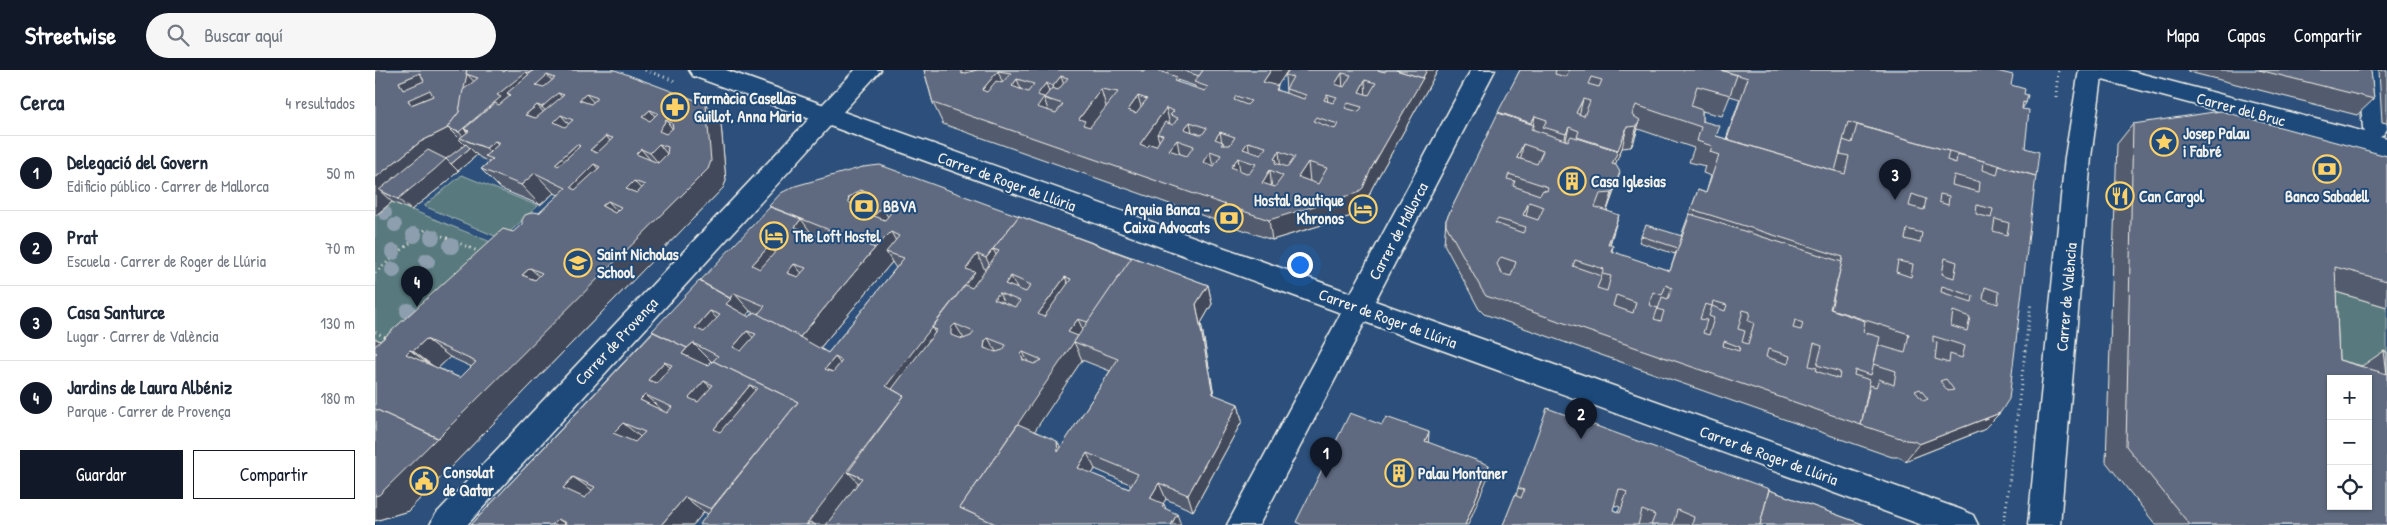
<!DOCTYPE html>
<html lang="es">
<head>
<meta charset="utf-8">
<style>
	body { margin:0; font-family:"Patrick Hand",sans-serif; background:#f6f6f7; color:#1f2937 }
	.controls { position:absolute; right:15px; bottom:15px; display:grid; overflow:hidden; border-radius:0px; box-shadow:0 1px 4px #0004 }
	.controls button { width:45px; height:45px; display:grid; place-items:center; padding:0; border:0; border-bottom:1px solid #e0e1e3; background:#fff; color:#1f2937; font:25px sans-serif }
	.you { position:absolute; left:924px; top:194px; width:18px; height:18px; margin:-12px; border:4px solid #fff; border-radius:50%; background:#1a73e8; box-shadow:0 0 0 8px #1a73e833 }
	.badge { display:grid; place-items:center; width:32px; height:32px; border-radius:50%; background:#111827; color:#fff; font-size:16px; font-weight:700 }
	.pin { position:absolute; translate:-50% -41px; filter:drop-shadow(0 1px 2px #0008) }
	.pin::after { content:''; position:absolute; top:26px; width:18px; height:15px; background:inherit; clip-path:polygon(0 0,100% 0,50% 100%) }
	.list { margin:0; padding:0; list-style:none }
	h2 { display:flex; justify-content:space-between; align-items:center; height:65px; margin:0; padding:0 20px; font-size:21px }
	h2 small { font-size:16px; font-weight:400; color:#747a83 }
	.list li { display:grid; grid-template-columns:32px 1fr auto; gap:15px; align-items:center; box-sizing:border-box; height:75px; padding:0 20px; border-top:1px solid #e0e1e3 }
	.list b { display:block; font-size:19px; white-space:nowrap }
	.list p { margin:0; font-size:16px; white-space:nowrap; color:#747a83 }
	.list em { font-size:16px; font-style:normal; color:#747a83 }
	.actions { display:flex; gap:10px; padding:15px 20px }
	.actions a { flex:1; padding:11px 0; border:1px solid #111827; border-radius:0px; text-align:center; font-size:18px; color:#111827 }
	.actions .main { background:#111827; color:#fff }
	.icon { flex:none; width:28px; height:28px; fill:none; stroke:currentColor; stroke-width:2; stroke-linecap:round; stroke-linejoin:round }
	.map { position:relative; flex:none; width:2012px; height:455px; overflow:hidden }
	header { display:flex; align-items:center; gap:30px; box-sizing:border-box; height:70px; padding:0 25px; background:#111827; color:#fff }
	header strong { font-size:24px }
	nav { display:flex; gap:28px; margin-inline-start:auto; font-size:18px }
	.search { width:350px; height:45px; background:#f6f6f7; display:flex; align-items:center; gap:12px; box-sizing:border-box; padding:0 18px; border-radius:28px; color:#747a83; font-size:19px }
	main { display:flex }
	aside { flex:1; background:#fff }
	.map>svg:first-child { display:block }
</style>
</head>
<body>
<header>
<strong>Streetwise</strong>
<div class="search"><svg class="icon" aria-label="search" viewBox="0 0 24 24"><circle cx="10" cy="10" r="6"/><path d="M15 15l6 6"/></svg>Buscar aquí</div>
<nav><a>Mapa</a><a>Capas</a><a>Compartir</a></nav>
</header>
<main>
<aside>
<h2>Cerca<small>4 resultados</small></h2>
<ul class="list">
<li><span class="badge">1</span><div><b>Delegació del Govern</b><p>Edificio público · Carrer de Mallorca</p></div><em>50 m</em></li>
<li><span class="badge">2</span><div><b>Prat</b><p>Escuela · Carrer de Roger de Llúria</p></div><em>70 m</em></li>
<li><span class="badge">3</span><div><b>Casa Santurce</b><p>Lugar · Carrer de València</p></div><em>130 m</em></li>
<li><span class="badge">4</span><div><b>Jardins de Laura Albéniz</b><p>Parque · Carrer de Provença</p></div><em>180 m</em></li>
</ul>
<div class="actions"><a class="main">Guardar</a><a>Compartir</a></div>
</aside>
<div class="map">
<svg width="2012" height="455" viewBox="0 0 2012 455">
	<rect width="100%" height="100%" fill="#2c507b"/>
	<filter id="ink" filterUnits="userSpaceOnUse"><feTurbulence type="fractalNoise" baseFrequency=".02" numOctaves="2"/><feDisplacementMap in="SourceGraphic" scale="10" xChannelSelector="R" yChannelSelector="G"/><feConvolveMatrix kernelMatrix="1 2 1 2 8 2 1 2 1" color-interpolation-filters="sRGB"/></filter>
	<g filter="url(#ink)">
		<g fill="#587a7e" stroke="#a6b6b3">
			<polygon points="87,105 163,136 127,169 49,136"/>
			<polygon points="17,132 143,183 0,317 0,284 9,275 0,271 0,146"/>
			<polygon points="1937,215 2012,237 2012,325 1993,304 1956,309"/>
		</g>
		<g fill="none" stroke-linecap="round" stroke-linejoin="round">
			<g stroke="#f4f1e8" stroke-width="3">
				<g id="street">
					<polygon points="480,0 506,0 92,455 55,455 60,445"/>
					<polygon points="1708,0 1752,0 1990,62 1988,58 1983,0 2007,0 2012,59 2009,64 2005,66 2012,68 2012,86 1720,8 1712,6"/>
				</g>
			</g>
			<g stroke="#f4f1e8" stroke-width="3">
				<g id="secondary">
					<polygon points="314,0 351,0 976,223 1096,0 1120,0 1000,231 1587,440 1598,445 1603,455 1547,455 990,252 884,455 852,455 966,243 318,6"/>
					<polygon points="1704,0 1728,0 1716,87 1685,455 1653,455 1690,87"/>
				</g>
			</g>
			<g stroke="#f4f1e8" stroke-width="3" stroke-dasharray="1 4" stroke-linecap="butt">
				<polyline points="270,0 300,11"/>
				<polyline points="1681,27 1683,0"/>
				<polyline points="0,203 51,159 107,183"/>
				<polyline points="0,262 13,268"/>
				<polyline points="1629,455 1656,232"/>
			</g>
			<use href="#street" fill="#1f4a7a" fill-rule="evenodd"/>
			<use href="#secondary" fill="#1f4a7a" fill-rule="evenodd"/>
		</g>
		<g fill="#8d9fae">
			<circle cx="10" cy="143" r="7"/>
			<circle cx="20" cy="155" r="7"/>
			<circle cx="39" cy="165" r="8"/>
			<circle cx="57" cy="167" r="8"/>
			<circle cx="76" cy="176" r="8"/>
			<circle cx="18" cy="182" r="8"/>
			<circle cx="52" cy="191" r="8"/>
			<circle cx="18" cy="200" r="8"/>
			<circle cx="33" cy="241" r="8"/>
		</g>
		<g fill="#525b6e" stroke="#f4f1e8" fill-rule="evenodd">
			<path d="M0,0H240L346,54L351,111L348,118L33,441L0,451V284H1H0V268L5,271L138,162L164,143L184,125L179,123L165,135L126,119L106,99L114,92L106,88L102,85L83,101L72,112L36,140L17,132L0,146ZM75,287L97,297L85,308L63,298Z"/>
			<path d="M549,0H913L902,16L903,21L911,23L910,5L914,0H1063L997,118L988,139L983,144L897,170L568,54L558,33ZM802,10L820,16V18L803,13Z"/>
			<path d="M1145,0H1618L1636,15L1649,24L1651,33L1647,39L1650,78L1625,343L1608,360L1530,391L1525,387H1517L1109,244L1104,239L1069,174L1071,150ZM1355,26L1365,29L1351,69L1341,66L1327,51V41L1347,46ZM1263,59L1319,78L1314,92L1330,96L1328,103L1336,106L1331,123L1323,120L1306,166H1266L1264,172L1300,184L1301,182L1295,201L1237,182L1238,176L1235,175L1238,164L1232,141L1239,121L1245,102L1240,95L1247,78L1256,77L1259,71Z"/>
			<polygon points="1812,0 1996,0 1999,29 1982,45 1814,2"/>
			<polygon points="2004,0 2012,0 2012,53 2007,52"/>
			<polygon points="1758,54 2012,86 2012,237 1961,222 1964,290 1987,296 2009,281 2012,283 2012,455 1781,455 1731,392 1742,74"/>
			<path d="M488,97L644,146L833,215L837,234L826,253L839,325L863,334L867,351L818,441L791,429L788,433L789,434L791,439L333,444L329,442L318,455H96L325,211ZM517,192L521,198L453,283L445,278ZM375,241L379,243L374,247L371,246ZM707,290L735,301L686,378L659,361ZM336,291L337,292L333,296L331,295ZM720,399L757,415L754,419L717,404Z"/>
			<path d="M1143,418L1394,420L1490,455H1128L1141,426ZM1239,435L1245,437L1243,442L1238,440Z"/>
		</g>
		<g fill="#424a5a" stroke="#f4f1e8">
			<polygon points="123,0 142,0 151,2 162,14 163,13 154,3 158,0 201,0 180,8 172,5 188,24 183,23 201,43 186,45 204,66 179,52 180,51 167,37 132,23 148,41 94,61 89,59 108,77 92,71 84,62 73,58 92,4 111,25 122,25"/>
			<polygon points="586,0 606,0 587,4"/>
			<polygon points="896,0 913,0 891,33 888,12"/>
			<polygon points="1052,0 1063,0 997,118 988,139 983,144 897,170 894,150 997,97"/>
			<polygon points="623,1 631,22 615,41 607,20"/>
			<polygon points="45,3 66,23 36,35 24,12"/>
			<polygon points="967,3 968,24 960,14"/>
			<polygon points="686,6 693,28 684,33 678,16"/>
			<polygon points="642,9 650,30 637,16"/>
			<polygon points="990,10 991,31 984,22"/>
			<polygon points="671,13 677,31 669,28 676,49 662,37 662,25"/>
			<polygon points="726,19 732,40 715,75 704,49"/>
			<polygon points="211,24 229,44 204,30"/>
			<polygon points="952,24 954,45 949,30"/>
			<polygon points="763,26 769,47 753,40"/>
			<polygon points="1208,29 1203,50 1201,43"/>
			<polygon points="331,34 346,54 351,111 348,118 33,441 0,451 0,426 333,99"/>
			<polygon points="162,35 180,55 150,45"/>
			<polygon points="791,38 796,59 782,64 785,74 770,95 765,74"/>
			<polygon points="275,40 287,56 291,50 306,71 300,81 267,47"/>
			<polygon points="1160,46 1158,56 1159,55 1155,75 1156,53"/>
			<polygon points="1265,50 1259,71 1256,77 1262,56"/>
			<polygon points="815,52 819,73 809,59"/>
			<polygon points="1194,57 1189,78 1186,84 1191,64"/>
			<polygon points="1252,57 1247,78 1232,114 1237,94"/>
			<polygon points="73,58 93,78 71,89 83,101 72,112 36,140 23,129 4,120 17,132 0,146 0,108 45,72"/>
			<polygon points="845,62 847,73 848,72 852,92 840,69"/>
			<polygon points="231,66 248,86 233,100 215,80"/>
			<polygon points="802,70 806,91 794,80"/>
			<polygon points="120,71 140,91 131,98 111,78"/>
			<polygon points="873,72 876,92 868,79"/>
			<polygon points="202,74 236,114 215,137 196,117 198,114 180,94"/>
			<polygon points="284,74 300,94 291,102 275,83"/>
			<polygon points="1148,74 1145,94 1142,88"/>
			<polygon points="95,78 102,85 83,101 76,94"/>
			<polygon points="266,79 283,99 261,84"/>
			<polygon points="835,81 839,102 828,92"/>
			<polygon points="904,81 906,102 901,103 899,89"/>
			<polygon points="863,88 866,108 856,97"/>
			<polygon points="933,92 935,112 923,107"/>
			<polygon points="895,100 897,121 887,113"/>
			<polygon points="1245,102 1239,121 1231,143 1237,123"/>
			<polygon points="160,103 179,123 165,135 146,115"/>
			<polygon points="259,111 276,130 251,119"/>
			<polygon points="486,120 499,140 487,147 473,132 474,127"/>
			<polygon points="233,131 251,151 227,136"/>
			<polygon points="1154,132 1150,152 1148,145"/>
			<polygon points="507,137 519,157 499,146"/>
			<polygon points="1244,145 1238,164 1228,193 1233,174"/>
			<polygon points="644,146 624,181 618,179 628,198 621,207 611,188"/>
			<polygon points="426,149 440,168 420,157"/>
			<polygon points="516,162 527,182 511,182 517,192 439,285 425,267 500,178"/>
			<polygon points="395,175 410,194 392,214 377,195"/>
			<polygon points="602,184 612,204 580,254 591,272 557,258 568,276 487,408 473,402 487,417 459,455 431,455 511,316 591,199"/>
			<polygon points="419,194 434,212 412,203"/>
			<polygon points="155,198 176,217 147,205"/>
			<polygon points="636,206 645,225 630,214"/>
			<polygon points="690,207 698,226 671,262 663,244"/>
			<polygon points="833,215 837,234 826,253 842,341 838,324 821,234"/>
			<polygon points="359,223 375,241 371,246 351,234"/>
			<polygon points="624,223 633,242 619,229"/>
			<polygon points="335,241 352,260 338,276 320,258"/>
			<polygon points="703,249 711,267 699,272 707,290 603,446 586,439 693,262"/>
			<polygon points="372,261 388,279 375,295 358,277"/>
			<polygon points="0,268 10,275 0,282"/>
			<polygon points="613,268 623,285 609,278 610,271"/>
			<polygon points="51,269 75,287 62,299 38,281"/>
			<polygon points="318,273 336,291 330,296 307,284 312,278"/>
			<polygon points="35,280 59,298 31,284"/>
			<polygon points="648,282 657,300 648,290 646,284"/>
			<polygon points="460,287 474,305 465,316 450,299"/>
			<polygon points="289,292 308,309 292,327 273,310"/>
			<polygon points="329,311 347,328 332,345 314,328"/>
			<polygon points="375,315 392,332 356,375 339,359"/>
			<polygon points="270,325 289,342 265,330"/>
			<polygon points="863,334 867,351 818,441 813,425"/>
			<polygon points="1625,343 1608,360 1530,391 1544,374"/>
			<polygon points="248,353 268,369 259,379 238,363"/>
			<polygon points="1054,362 1053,377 1050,371"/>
			<polygon points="682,371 691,387 683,382"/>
			<polygon points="712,383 720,399 711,414 703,398"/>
			<polygon points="1114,395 1112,409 1093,455 1090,455"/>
			<polygon points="198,407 220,422 210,433 188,418"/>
			<polygon points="784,413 791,429 782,443 775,428"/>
			<polygon points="310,427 329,442 318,455 286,455"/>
			<polygon points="802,444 806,455 796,455"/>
			<polygon points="183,449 192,455 177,455"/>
		</g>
		<g fill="#5f6a80" stroke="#f4f1e8" fill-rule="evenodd">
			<path d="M0,0H92L91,4H92L84,42L72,58H73L45,72L0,108ZM45,3L49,11L28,20L24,12ZM55,20L58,26L36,35L33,30Z"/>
			<polygon points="92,0 126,0 129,2 131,0 158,0 154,3 151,2 122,25 126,27 84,62 72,58 84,42 88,20 103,8 91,4"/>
			<path d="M159,0H240L331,34L336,91L333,99L63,368L0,339V284L2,283L0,282V276L128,159L138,162L147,154V150L150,145L159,142L164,143L191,118L160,103L146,115L106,99L118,89L110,86L125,73L120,71L111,78L85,68L94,61L89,59L120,33L124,35L136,25L132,23ZM172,5L180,8L169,17L161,15ZM183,23L189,25L161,48L150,45L162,35L167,37ZM211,24L223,28L216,34L204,30ZM275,40L283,43L275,51L267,47ZM186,45L198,50L190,57L179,52ZM291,50L297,53L298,58L291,64L284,61ZM231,66L238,68L222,83L215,80ZM202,74L205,76L183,96L180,94ZM284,74L293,77L292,84L283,93L261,84L266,79L275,83ZM219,94L225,97L200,120L196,117ZM259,111L270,115L262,123L251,119ZM233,131L246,137L240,143L227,136ZM155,198L167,203L160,210L147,205ZM51,269L101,292L85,308L31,284L35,280L38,281Z"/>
			<path d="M549,0H586L587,4L602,0H765L769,2L770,0H781L802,7L799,11L830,21L833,17L819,12L828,0H896L888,12L903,16L901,20L929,29L931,25L911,19L918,7L910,5L914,0H1002L1010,2L1011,0H1021L1048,8L997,97L988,118L982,123L894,150L558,33ZM623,1L636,3L627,13L621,11L612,22L607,20ZM967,3L976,5L969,17L960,14ZM686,6L693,8L683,20L677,18L669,28L688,34L681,43L662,37L669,27L662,25L671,13L678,16ZM642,9L659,14L653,22L637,16ZM990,10L1001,13L994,25L984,22ZM726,19L743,22L715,57L708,55L710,51L704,49ZM952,24L962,27L958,33L949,30ZM763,26L772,29L761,43L753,40ZM861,26L876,31L872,35L859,30ZM973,33L987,37L984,42L970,38ZM791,38L799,41L795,45L803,48L798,55L790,52L782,64L788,65L781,76L775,74L772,77L765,74ZM941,47L963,54L960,59L938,51ZM815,52L832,58L827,65L809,59ZM845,62L860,67L855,75H846L848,72L840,69ZM802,70L819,76L812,86L794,80ZM873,72L891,77L886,85L868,79ZM835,81L846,85L839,96L828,92ZM904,81L920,87L913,97L900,93L902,90L899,89ZM863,88L881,94L874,104L856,97ZM933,92L952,98L943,114L923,107ZM895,100L908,106L900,117L887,113Z"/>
			<polygon points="806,0 828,0 824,6"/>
			<polygon points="1021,0 1052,0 1047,9 1048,8"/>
			<path d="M1145,0H1181L1180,4L1191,7L1194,1L1192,0H1345L1362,5L1355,25L1322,16L1316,36L1327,40V51L1345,56L1341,66L1470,104L1474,86L1465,84L1468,70L1477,73L1482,55L1574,81L1572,90L1581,93L1582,84L1609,91L1608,100L1622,105L1624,96L1661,106L1634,329L1625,343L1544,374L1539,371L1531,370L1486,355L1495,315L1501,317L1504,309L1519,315L1521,301L1499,294L1503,275L1530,283L1534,264L1456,239L1468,187L1316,139L1323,120L1331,123L1344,85L1335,82L1337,76L1322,71L1326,57L1261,35L1257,45L1265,50L1262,56L1252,57L1243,80L1202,67L1204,61L1194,57L1191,64L1168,57L1172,50L1160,46L1156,53L1123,42ZM1216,7L1227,10L1224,17L1213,14ZM1208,29L1215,31L1209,46L1201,43ZM1579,105L1605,112L1604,122L1577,115ZM1537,124L1551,129L1549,140L1534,136ZM1565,124L1574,126L1573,135L1564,132ZM1602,135L1618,139L1616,148L1601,144ZM1620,149L1634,153L1632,165L1618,161ZM1532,159L1547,163L1545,173L1530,169ZM1570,188L1582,192L1579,208L1567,204ZM1523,191L1538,194L1536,207L1521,202ZM1567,216L1598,226L1597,232L1566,222ZM1610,217L1624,222L1623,234L1608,229ZM1578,241L1595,247L1592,261L1576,256ZM1558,266L1590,276L1587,288L1575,284L1574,293L1560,289L1562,273L1558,272ZM1571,309L1579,320L1573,321L1565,311ZM1545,319L1553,329L1548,331L1540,321Z"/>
			<polygon points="1346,0 1618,0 1638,5 1636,15 1650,19 1649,24 1653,25 1651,33 1648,32 1647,39 1654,40 1650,78 1664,82 1661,106 1473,52 1460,101 1352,69 1373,8"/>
			<polygon points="1884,0 1996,0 1999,29"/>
			<path d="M1846,41L2012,86V211L1960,197L1964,290L2012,304L2009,281L2012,283V455H1815L1751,376L1758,54ZM1956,309H1993V436H1956Z"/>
			<path d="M1123,43L1159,55L1156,59L1193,71L1196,66L1243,81L1237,94L1241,95L1245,102L1237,123L1225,124L1220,137L1244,145L1233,174L1238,176L1236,181L1295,201L1315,144L1467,192L1455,239L1490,251L1488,262L1505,267L1496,305L1480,300L1479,305L1495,310L1486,355L1111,226L1107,220L1071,155V150ZM1148,74L1168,81L1162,94L1142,88ZM1134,104L1173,117L1172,121L1168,120L1165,125L1138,116L1140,111L1132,109ZM1154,132L1169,137L1163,150L1148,145ZM1123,149L1151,157L1148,163L1120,153ZM1126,187L1141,192L1136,206L1127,204L1122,194ZM1200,190L1229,199L1227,204L1236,206L1232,221L1222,218L1227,206L1198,196ZM1291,215L1297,218L1293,229L1287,227L1283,239L1289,241L1286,251L1279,249L1283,238L1274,235L1278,222L1287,225ZM1241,225L1261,232L1258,243L1238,236ZM1338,231L1352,235L1350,241L1337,236L1334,246L1339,248L1334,265L1328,263L1332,250L1325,249L1330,234L1337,236ZM1368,240L1375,242L1373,251L1379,253L1373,274L1367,272L1370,261L1363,259ZM1420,250L1428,253L1426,260L1418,258ZM1349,271L1365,277L1364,281L1348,276ZM1439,273L1447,276L1442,295L1465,302L1464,309L1441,301L1442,298L1434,296ZM1393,279L1415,286L1413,294L1391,287Z"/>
			<polygon points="91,74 95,78 76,94 71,89"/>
			<polygon points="53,80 71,89 59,100 23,129 4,120"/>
			<path d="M505,95L644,146L611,188L602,184L591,199L600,202L511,316L529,326L431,455H324L423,332L338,291L343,286L318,273L312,278L277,261L324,211L356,229L351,234L374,247L380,242L453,283L529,188L511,182L524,166L516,162L500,178L394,136L406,123L420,116L488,97ZM486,120L494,123L482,136L473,132L474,127ZM507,137L518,140L510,150L499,146ZM335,241L345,245L329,262L320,258ZM372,261L381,264L366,281L358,277ZM460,287L467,291L458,302L450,299Z"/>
			<path d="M395,137L426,149L420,157L449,168L455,160L500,178L425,267L383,244L390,236L359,223L355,228L325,211ZM395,175L403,179L385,199L377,195ZM419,194L431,198L423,207L412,203Z"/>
			<path d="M644,146L757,188L713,252L703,249L693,262L703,266L585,438L623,455H451L487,408L473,402L529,326L517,319L562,260L557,258L590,215L597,218L624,181L618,179ZM636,206L656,215L651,222L630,214ZM690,207L696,209L669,247L663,244ZM624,223L645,231L640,237L619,229ZM580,254L599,262L596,266L588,269L576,265V258ZM613,268L631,275L628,280L621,282L609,278L610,271ZM648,282L667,290L659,294L648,290L646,284Z"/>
			<polygon points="1271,155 1307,166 1303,178 1266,166"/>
			<path d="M757,187L833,215L821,234L838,324L863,334L813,425L784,413L775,428L789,434L787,437L802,444L796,455H623L585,438L643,354L682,371L683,382L743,289L699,272ZM712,383L763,404L754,419L703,398Z"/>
			<path d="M278,262L312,278L307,284L333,296L338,291L423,332L336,439L310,427L286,455H189L191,453L183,449L177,455H96ZM289,292L297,295L282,313L273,310ZM329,311L338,315L323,332L314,328ZM375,315L382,318L345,362L339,359ZM270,325L297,337L292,343L265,330ZM248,353L270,362L260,372L238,363ZM198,407L220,417L210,428L188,418Z"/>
			<path d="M1172,338L1394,419L1385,455H1317L1319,447L1302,440L1298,455H1276L1280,445L1267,440L1263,455H1128L1140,425L1146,428L1149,420L1143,418ZM1244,419L1252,422L1245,443L1238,440Z"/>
			<polygon points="0,339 62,368 4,425 0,426"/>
			<polygon points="975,343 1007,355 1011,347 1054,362 1050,371 1114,395 1090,455 927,455 921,452"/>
			<polygon points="1394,420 1490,455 1385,455"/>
			<polygon points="435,452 441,455 432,455"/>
		</g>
	</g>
	<defs>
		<g id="pharmacy-ring" transform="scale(1.4375)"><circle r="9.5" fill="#1f4a7a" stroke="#ffd166" stroke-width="1.5"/><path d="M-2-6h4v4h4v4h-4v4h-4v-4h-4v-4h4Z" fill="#ffd166"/></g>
		<g id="sight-ring" transform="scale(1.4375)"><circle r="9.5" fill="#1f4a7a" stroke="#ffd166" stroke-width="1.5"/><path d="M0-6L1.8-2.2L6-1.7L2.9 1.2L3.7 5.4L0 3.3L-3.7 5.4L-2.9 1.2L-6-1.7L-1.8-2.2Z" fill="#ffd166"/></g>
		<g id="bank-ring" transform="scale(1.4375)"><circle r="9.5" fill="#1f4a7a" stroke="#ffd166" stroke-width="1.5"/><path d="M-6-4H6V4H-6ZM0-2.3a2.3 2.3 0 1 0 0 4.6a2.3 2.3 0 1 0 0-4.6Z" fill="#ffd166"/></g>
		<g id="building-ring" transform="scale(1.4375)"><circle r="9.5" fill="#1f4a7a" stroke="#ffd166" stroke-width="1.5"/><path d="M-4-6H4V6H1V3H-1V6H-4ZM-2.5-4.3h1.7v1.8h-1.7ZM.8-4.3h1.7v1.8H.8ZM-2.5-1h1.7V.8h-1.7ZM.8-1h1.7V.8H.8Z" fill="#ffd166"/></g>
		<g id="restaurant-ring" transform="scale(1.4375)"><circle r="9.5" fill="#1f4a7a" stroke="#ffd166" stroke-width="1.5"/><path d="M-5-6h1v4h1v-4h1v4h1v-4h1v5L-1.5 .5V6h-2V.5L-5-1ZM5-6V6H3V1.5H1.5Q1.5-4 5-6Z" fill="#ffd166"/></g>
		<g id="hotel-ring" transform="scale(1.4375)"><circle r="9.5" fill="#1f4a7a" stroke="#ffd166" stroke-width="1.5"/><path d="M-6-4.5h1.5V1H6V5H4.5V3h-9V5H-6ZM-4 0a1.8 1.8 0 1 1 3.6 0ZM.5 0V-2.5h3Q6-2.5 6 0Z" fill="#ffd166"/></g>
		<g id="school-ring" transform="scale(1.4375)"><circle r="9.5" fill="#1f4a7a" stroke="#ffd166" stroke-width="1.5"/><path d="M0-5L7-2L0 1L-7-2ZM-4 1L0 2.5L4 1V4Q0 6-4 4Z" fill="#ffd166"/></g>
		<g id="civic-ring" transform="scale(1.4375)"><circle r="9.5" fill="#1f4a7a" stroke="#ffd166" stroke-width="1.5"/><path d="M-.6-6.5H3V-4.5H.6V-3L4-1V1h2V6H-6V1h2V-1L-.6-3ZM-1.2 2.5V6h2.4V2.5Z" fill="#ffd166"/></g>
	</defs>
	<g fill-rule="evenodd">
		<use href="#pharmacy-ring" x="300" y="37"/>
		<use href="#sight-ring" x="1789" y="72"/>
		<use href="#bank-ring" x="1952" y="99"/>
		<use href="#building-ring" x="1197" y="111"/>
		<use href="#restaurant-ring" x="1745" y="126"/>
		<use href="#bank-ring" x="489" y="136"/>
		<use href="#hotel-ring" x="988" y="139"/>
		<use href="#bank-ring" x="854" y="148"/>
		<use href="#hotel-ring" x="399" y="166"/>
		<use href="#school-ring" x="203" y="193"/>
		<use href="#building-ring" x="1024" y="403"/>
		<use href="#civic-ring" x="49" y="411"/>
	</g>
	<g text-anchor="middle" stroke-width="4" stroke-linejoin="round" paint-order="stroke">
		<g font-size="16" font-weight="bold" fill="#f4f1e8" stroke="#1f4a7a" text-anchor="start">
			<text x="319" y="34">Farmàcia Casellas<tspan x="319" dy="18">Guillot, Anna Maria</tspan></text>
			<text x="1808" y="69">Josep Palau<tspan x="1808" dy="18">i Fabré</tspan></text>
			<text x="1216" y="117">Casa Iglesias</text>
			<text x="1764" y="132">Can Cargol</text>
			<text x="1952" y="132" text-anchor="middle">Banco Sabadell</text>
			<text x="969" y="136" text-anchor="end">Hostal Boutique<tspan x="969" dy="18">Khronos</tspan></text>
			<text x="508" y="142">BBVA</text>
			<text x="835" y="145" text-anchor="end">Arquia Banca -<tspan x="835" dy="18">Caixa Advocats</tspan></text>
			<text x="418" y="172">The Loft Hostel</text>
			<text x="222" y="190">Saint Nicholas<tspan x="222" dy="18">School</tspan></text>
			<text x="68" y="408">Consolat<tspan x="68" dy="18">de Qatar</tspan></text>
			<text x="1043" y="409">Palau Montaner</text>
		</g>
		<g font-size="16" fill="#f4f1e8" stroke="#1f4a7a">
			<text transform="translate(1866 39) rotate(15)" y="6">Carrer del Bruc</text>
			<text transform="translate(632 111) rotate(20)" y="6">Carrer de Roger de Llúria</text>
			<text transform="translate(1023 161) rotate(-62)" y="6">Carrer de Mallorca</text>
			<text transform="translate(1691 227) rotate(-85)" y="6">Carrer de València</text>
			<text transform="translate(1013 248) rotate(20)" y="6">Carrer de Roger de Llúria</text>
			<text transform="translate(241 271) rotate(-47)" y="6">Carrer de Provença</text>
			<text transform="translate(1394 385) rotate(20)" y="6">Carrer de Roger de Llúria</text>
		</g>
	</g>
</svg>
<div class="controls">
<button>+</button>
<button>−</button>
<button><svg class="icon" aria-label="locate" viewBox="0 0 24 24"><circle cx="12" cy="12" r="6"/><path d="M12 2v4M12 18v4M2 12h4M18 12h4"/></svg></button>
</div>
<div class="you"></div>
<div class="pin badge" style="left:951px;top:408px">1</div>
<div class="pin badge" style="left:1206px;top:369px">2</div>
<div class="pin badge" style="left:1520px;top:130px">3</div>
<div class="pin badge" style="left:42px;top:237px">4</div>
</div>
</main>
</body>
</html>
